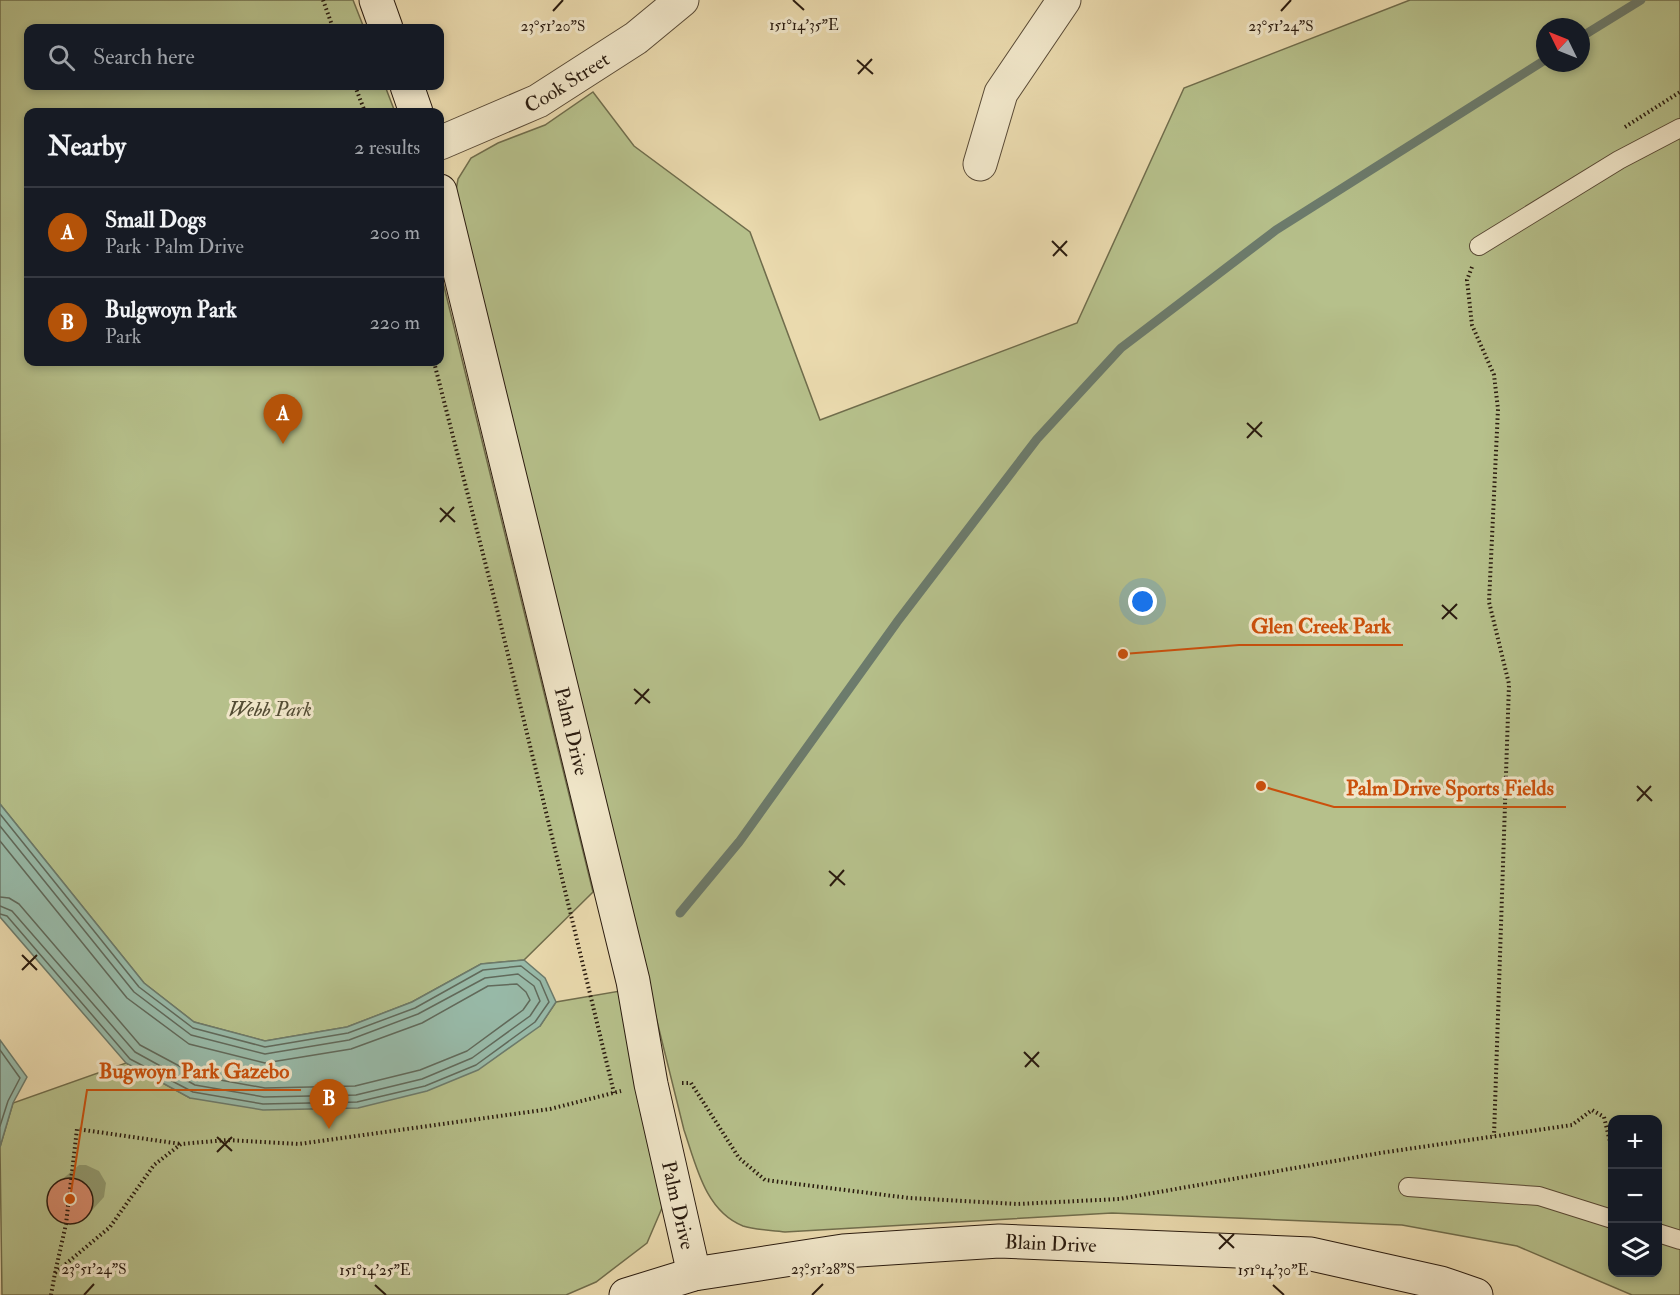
<!DOCTYPE html>
<html lang="en">
<head>
<meta charset="utf-8">
<style>
	body { margin:0; font-family:"IM FELL Double Pica",serif; background:#242831; color:#f1f3f6 }
	.controls { position:absolute; right:18px; bottom:18px; display:grid; overflow:hidden; border-radius:12px; box-shadow:0 3px 9px #0003 }
	.controls button { width:54px; height:54px; display:grid; place-items:center; padding:0; border:0; border-bottom:2px solid #363941; background:#171b24; color:#f1f3f6; font:30px sans-serif }
	.compass { position:absolute; left:1536px; top:18px; width:54px; height:54px; border-radius:50%; background:#171b24; box-shadow:0 3px 9px #0003; rotate:313deg }
	.you { position:absolute; left:1143px; top:602px; width:21px; height:21px; margin:-15px; border:4px solid #fff; border-radius:50%; background:#1a73e8; box-shadow:0 0 0 9px #1a73e833 }
	.badge { display:grid; place-items:center; width:39px; height:39px; border-radius:50%; background:#b45309; color:#fff; font-size:20px; font-weight:700 }
	.pin { position:absolute; translate:-50% -50px; filter:drop-shadow(0 2px 3px #0008) }
	.pin::after { content:''; position:absolute; top:32px; width:21px; height:18px; background:inherit; clip-path:polygon(0 0,100% 0,50% 100%) }
	.list { margin:0; padding:0; list-style:none }
	h2 { display:flex; justify-content:space-between; align-items:center; height:78px; margin:0; padding:0 24px; font-size:26px }
	h2 small { font-size:20px; font-weight:400; color:#9ea1a6 }
	.list li { display:grid; grid-template-columns:39px 1fr auto; gap:18px; align-items:center; box-sizing:border-box; height:90px; padding:0 24px; border-top:2px solid #363941 }
	.list b { display:block; font-size:22px; white-space:nowrap }
	.list p { margin:0; font-size:20px; white-space:nowrap; color:#9ea1a6 }
	.list em { font-size:20px; font-style:normal; color:#9ea1a6 }
	.icon { flex:none; width:33px; height:33px; fill:none; stroke:currentColor; stroke-width:2; stroke-linecap:round; stroke-linejoin:round }
	.map { position:relative; flex:none; width:1680px; height:1295px; overflow:hidden }
	.search { position:absolute; background:#171b24; box-shadow:0 3px 9px #0003; left:24px; top:24px; width:420px; height:66px; display:flex; align-items:center; gap:15px; box-sizing:border-box; padding:0 21px; border-radius:12px; color:#9ea1a6; font-size:22px }
	.panel { position:absolute; background:#171b24; box-shadow:0 3px 9px #0003; left:24px; top:108px; width:420px; height:258px; border-radius:12px }
	.map>svg:first-child { display:block }
</style>
</head>
<body>
<div class="map">
<svg width="1680" height="1295" viewBox="0 0 1680 1295">
	<rect width="100%" height="100%" fill="#eadaae"/>
	<filter id="stains"><feTurbulence type="fractalNoise" baseFrequency=".00333" numOctaves="4"/><feColorMatrix values="0 0 0 0 .2 0 0 0 0 .09 0 0 0 0 .02 0 0 0 .5 -.17"/></filter>
	<radialGradient id="worn" r=".72"><stop offset=".6" stop-color="#630" stop-opacity="0"/><stop offset="1" stop-color="#630" stop-opacity=".3"/></radialGradient>
	<g fill="#b6c08b" stroke="#706d4c" stroke-width="1.5" fill-rule="evenodd">
		<polygon points="0,0 353,0 364,28 28,28 28,86 385,86 395,112 28,112 28,362 440,362 440,270 593,892 524,960 481,964 412,1002 347,1027 265,1041 194,1022 144,983 0,804"/>
		<path d="M1410,0H1680V1295H1632L1517,1246L1402,1225L1112,1213L785,1232C772,1230 755,1230 743,1226C705,1211 696,1165 684,1130L454,202L458,179L471,158L498,143L545,125L593,92L634,146L750,232L820,420L1077,323L1184,88ZM1545,27H1581V63H1545ZM1612,1120H1658V1272H1612Z"/>
		<polygon points="620,991 665,1201 647,1243 596,1282 566,1295 2,1295 0,1147 13,1103 126,1063 190,1098 540,1026 556,1002"/>
	</g>
	<g fill="#98bbaa" stroke="#6c7b6c" stroke-width="1.5">
		<polygon points="0,804 144,983 194,1022 265,1041 347,1027 412,1002 481,964 524,960 545,978 556,1002 540,1026 478,1070 427,1091 358,1108 263,1110 190,1098 126,1063 0,917"/>
		<polygon points="0,1040 27,1077 13,1103 0,1147"/>
	</g>
	<polygon fill="#0003" points="79,1165 86,1165 99,1171 106,1183 104,1197 86,1217 73,1223 59,1220 53,1215 48,1202 53,1187"/>
	<g fill="none" stroke-linecap="round" stroke-linejoin="round">
		<g stroke="#606a5c" stroke-width="1.5">
			<polyline points="0,814 139,987 193,1028 265,1047 348,1033 415,1008 483,970 521,966 540,981 549,1002 535,1022 476,1065 425,1086 357,1102 263,1104 193,1092 130,1059 7,916 0,914"/>
			<polyline points="0,826 134,992 191,1035 265,1054 349,1040 418,1014 485,978 518,974 534,986 540,1001 530,1016 472,1058 422,1079 356,1095 264,1097 195,1085 135,1052 12,911 0,906"/>
			<polyline points="0,841 127,998 189,1044 265,1063 351,1049 422,1023 488,986 517,984 526,992 530,1000 523,1010 467,1051 420,1070 355,1086 265,1088 198,1076 140,1045 19,904 9,898 0,897"/>
			<polyline points="0,1050 20,1078 8,1101 0,1126"/>
		</g>
		<g stroke="#6c7b6c" stroke-width="9">
			<polyline points="1581,37 1641,0"/>
			<polyline points="680,913 739,842 897,622 1037,439 1121,348 1276,230 1545,60"/>
		</g>
	</g>
	<circle fill="#d58a6b" stroke="#291a0e" stroke-width="1.5" cx="70" cy="1201" r="23"/>
	<g fill="none" stroke-linecap="round" stroke-linejoin="round">
		<g stroke="#594a36" stroke-width="20">
			<g id="lane">
				<polyline points="1479,246 1619,160 1680,128"/>
				<polyline points="1408,1187 1539,1196 1612,1219"/>
				<polyline points="1658,1233 1680,1240"/>
			</g>
		</g>
		<g stroke="#594a36" stroke-width="35">
			<g id="street">
				<path id="s1" d="M440,143L538,101L636,38L682,0"/>
				<polyline points="980,164 1001,93 1064,0"/>
			</g>
		</g>
		<g stroke="#291a0e" stroke-width="35">
			<g id="secondary">
				<polyline points="376,0 386,28"/>
				<polyline points="407,86 416,112"/>
				<path id="s2" d="M440,191L633,981L651,1084L694,1274"/>
				<path id="s3" d="M626,1295L694,1274L843,1251L999,1241L1311,1254L1441,1283L1476,1295"/>
			</g>
		</g>
		<g stroke="#291a0e" stroke-width="4" stroke-dasharray="1.5 3" stroke-linecap="butt">
			<polyline points="323,0 333,28"/>
			<polyline points="355,86 365,112"/>
			<polyline points="1625,127 1680,92"/>
			<polyline points="1472,267 1467,280 1472,325 1494,375 1498,409 1489,602 1509,684 1494,1136"/>
			<polyline points="434,362 495,601 614,1093"/>
			<polyline points="682,1083 691,1083 739,1158 765,1180 909,1198 1017,1204 1119,1199 1380,1153 1572,1125 1592,1110 1604,1117 1612,1150"/>
			<polyline points="55,1273 66,1224 77,1129 181,1144"/>
			<polyline points="51,1295 55,1273 110,1227 154,1165 181,1144 227,1140 299,1144 550,1109 621,1091"/>
		</g>
		<use href="#lane" stroke="#f1e7ca" stroke-width="18"/>
		<use href="#street" stroke="#f1e7ca" stroke-width="33"/>
		<use href="#secondary" stroke="#f1e7ca" stroke-width="33"/>
	</g>
	<path fill="none" stroke="#291a0e" stroke-width="2" d="M793,0L804,10M553,11L563,0M1281,11L1291,0M857,60L873,74M858,74L872,59M1052,241L1067,256M1053,256L1067,241M1247,423L1262,437M1247,438L1262,422M440,508L455,522M440,522L454,507M1442,605L1457,619M1442,619L1457,604M634,689L650,703M635,704L649,689M1637,786L1652,801M1637,801L1651,786M829,871L845,885M830,886L844,870M22,955L37,970M22,970L37,955M1024,1052L1039,1067M1025,1067L1039,1052M217,1137L232,1151M217,1152L232,1137M1219,1234L1234,1248M1219,1249L1234,1234M375,1285L386,1295M1273,1285L1284,1295M84,1295L94,1284M812,1295L823,1284"/>
	<g text-anchor="middle" stroke-width="6" stroke-linejoin="round" paint-order="stroke">
		<g font-size="20" fill="#291a0e" stroke="#f1e7ca">
			<text dy="7" stroke="none"><textPath href="#s1" startOffset="141">Cook Street</textPath></text>
			<text dy="7" stroke="none"><textPath href="#s2" startOffset="556">Palm Drive</textPath></text>
			<text dy="7" stroke="none"><textPath href="#s2" startOffset="1042">Palm Drive</textPath></text>
			<text dy="7" stroke="none"><textPath href="#s3" startOffset="430">Blain Drive</textPath></text>
		</g>
		<g font-size="20" font-style="italic" fill="#534c34" stroke="#f1e7ca">
			<text x="270" y="716">Webb Park</text>
		</g>
	</g>
	<g font-size="15" text-anchor="middle" fill="#291a0e" stroke="#f1e7ca" stroke-width="6" stroke-linejoin="round" paint-order="stroke">
		<text x="804" y="30">151°14'35"E</text>
		<text x="553" y="31">23°51'20"S</text>
		<text x="1281" y="31">23°51'24"S</text>
		<text x="94" y="1274">23°51'24"S</text>
		<text x="823" y="1274">23°51'28"S</text>
		<text x="375" y="1275">151°14'25"E</text>
		<text x="1273" y="1275">151°14'30"E</text>
	</g>
	<path fill="none" stroke="#cb500c" stroke-width="2" d="M1123 654L1239 645H1403M1261 786L1334 807H1566M70 1199L87 1090H301"/>
	<g fill="#cb500c" stroke="#f1e7ca" stroke-width="2">
		<circle cx="1123" cy="654" r="6"/>
		<circle cx="1261" cy="786" r="6"/>
		<circle cx="70" cy="1199" r="6"/>
	</g>
	<g font-size="21" text-anchor="middle" font-weight="bold" fill="#cb500c" stroke="#f1e7ca" stroke-width="6" stroke-linejoin="round" paint-order="stroke">
		<text x="1321" y="633">Glen Creek Park</text>
		<text x="1450" y="795">Palm Drive Sports Fields</text>
		<text x="194" y="1078">Bugwoyn Park Gazebo</text>
	</g>
	<rect width="100%" height="100%" filter="url(#stains)"/>
	<rect width="100%" height="100%" fill="url(#worn)"/>
</svg>
<div class="controls">
<button>+</button>
<button>−</button>
<button><svg class="icon" aria-label="layers" viewBox="0 0 24 24"><path d="M12 4l9 5-9 5-9-5zM3 14l9 5 9-5"/></svg></button>
</div>
<svg class="compass" viewBox="-18 -18 36 36"><path d="M0-13l5 13h-10z" fill="#e53935"/><path d="M0 13l5-13h-10z" fill="#9ea1a6"/></svg>
<div class="you"></div>
<div class="pin badge" style="left:283px;top:444px">A</div>
<div class="pin badge" style="left:329px;top:1129px">B</div>
<div class="search"><svg class="icon" aria-label="search" viewBox="0 0 24 24"><circle cx="10" cy="10" r="6"/><path d="M15 15l6 6"/></svg>Search here</div>
<section class="panel">
<h2>Nearby<small>2 results</small></h2>
<ul class="list">
<li><span class="badge">A</span><div><b>Small Dogs</b><p>Park · Palm Drive</p></div><em>200 m</em></li>
<li><span class="badge">B</span><div><b>Bulgwoyn Park</b><p>Park</p></div><em>220 m</em></li>
</ul>
</section>
</div>
</body>
</html>
